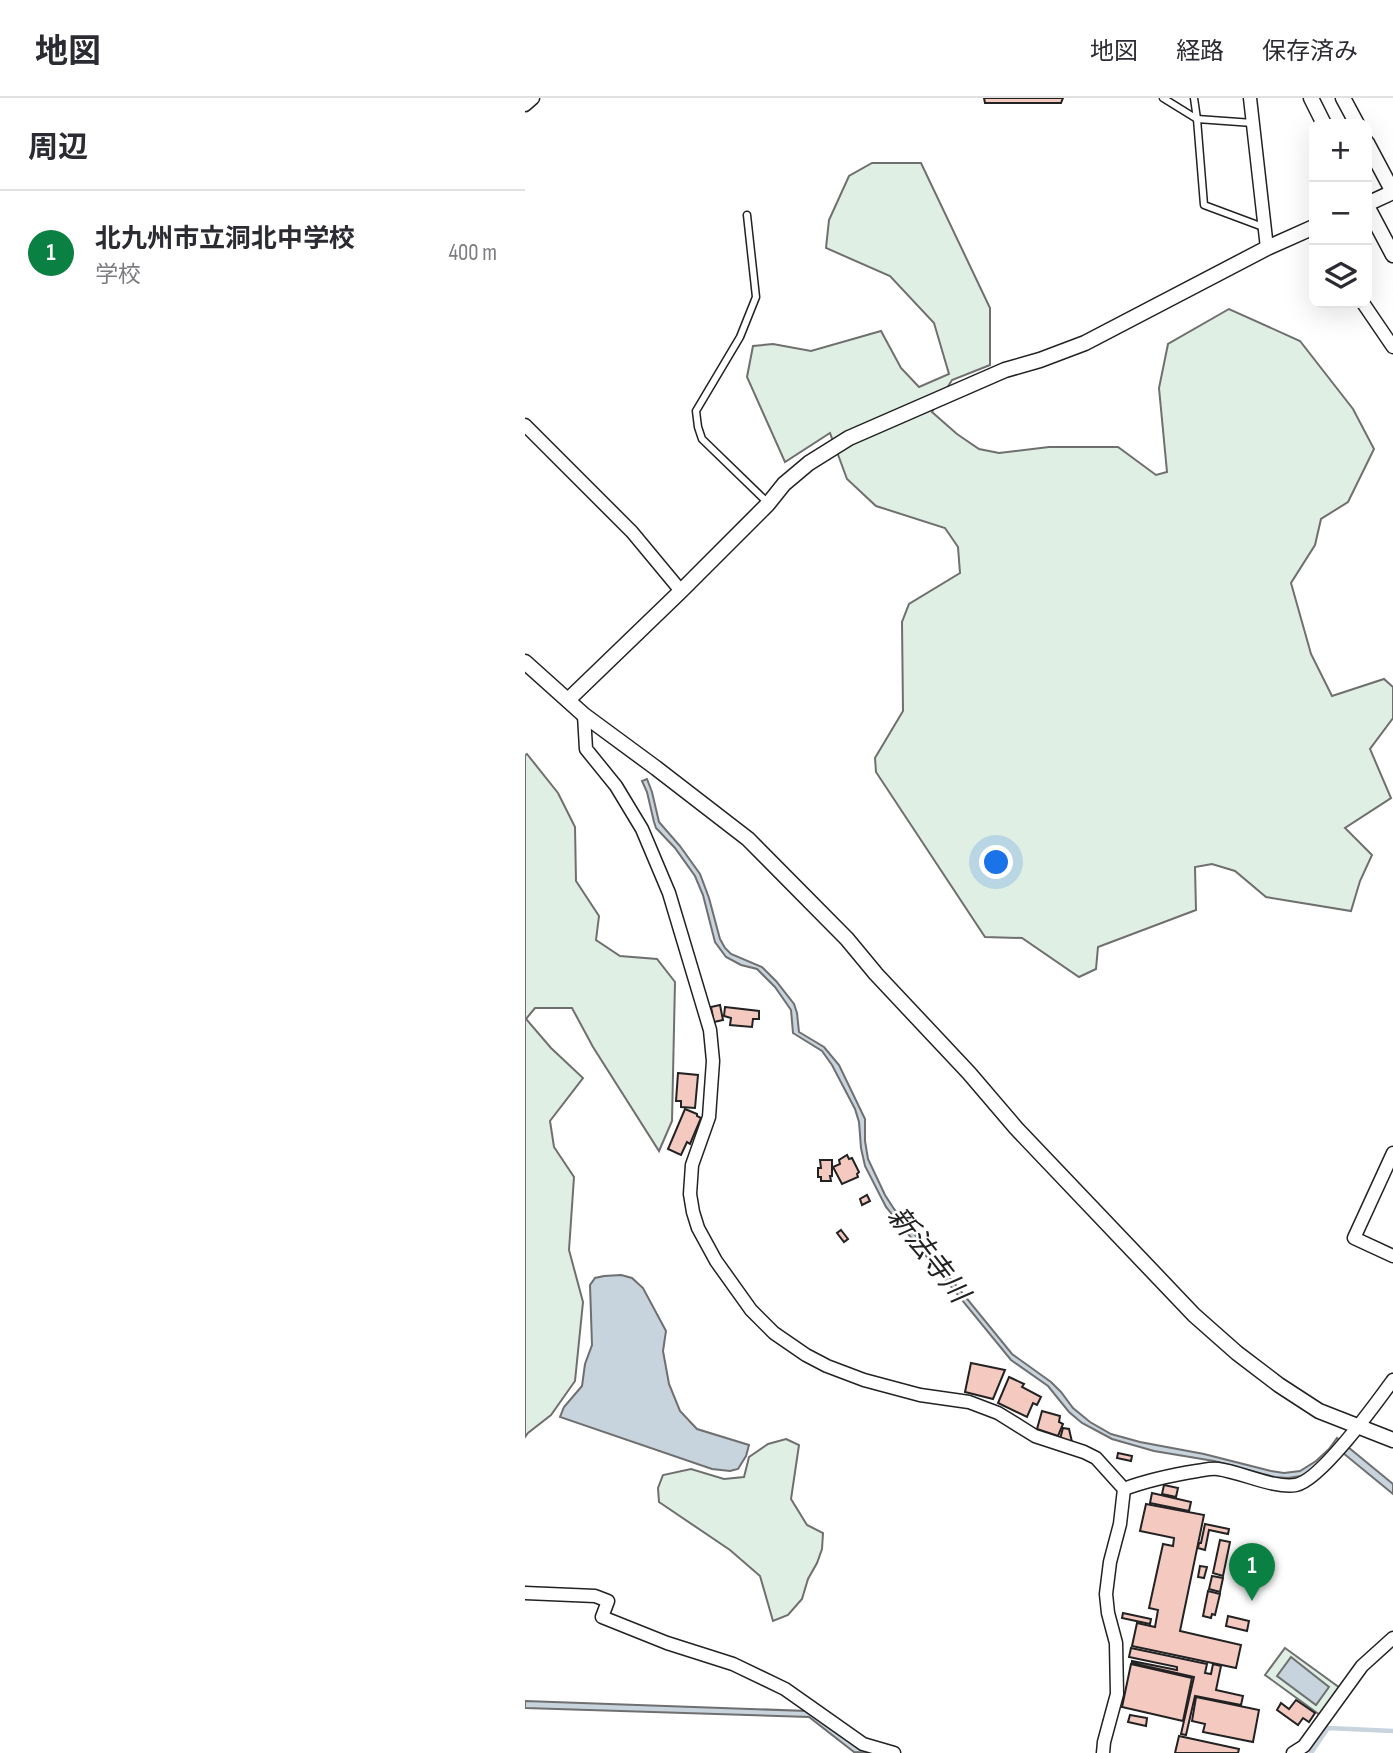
<!DOCTYPE html>
<html lang="ja">
<head>
<meta charset="utf-8">
<style>
	body { margin:0; font-family:"Sofia Sans Condensed","Noto Sans JP",sans-serif; background:#f7f7f7; color:#2b2b33 }
	.controls { position:absolute; right:21px; top:21px; display:grid; overflow:hidden; border-radius:14px; box-shadow:0 7px 28px #0002 }
	.controls button { width:63px; height:63px; display:grid; place-items:center; padding:0; border:0; border-bottom:2px solid #e1e1e2; background:#fff; color:#2b2b33; font:35px sans-serif }
	.you { position:absolute; left:472px; top:765px; width:24px; height:24px; margin:-18px; border:5px solid #fff; border-radius:50%; background:#1a73e8; box-shadow:0 0 0 10px #1a73e833 }
	.badge { display:grid; place-items:center; width:46px; height:46px; border-radius:50%; background:#0b8043; color:#fff; font-size:23px; font-weight:700 }
	.pin { position:absolute; translate:-50% -58px; filter:drop-shadow(0 2px 4px #0008) }
	.pin::after { content:''; position:absolute; top:37px; width:24px; height:21px; background:inherit; clip-path:polygon(0 0,100% 0,50% 100%) }
	.list { margin:0; padding:0; list-style:none }
	h2 { display:flex; justify-content:space-between; align-items:center; height:91px; margin:0; padding:0 28px; font-size:30px }
	h2 small { font-size:23px; font-weight:400; color:#7c7c81 }
	.list li { display:grid; grid-template-columns:46px 1fr auto; gap:21px; align-items:center; box-sizing:border-box; height:126px; padding:0 28px; border-top:2px solid #e1e1e2 }
	.list b { display:block; font-size:26px; white-space:nowrap }
	.list p { margin:0; font-size:23px; white-space:nowrap; color:#7c7c81 }
	.list em { font-size:23px; font-style:normal; color:#7c7c81 }
	.icon { flex:none; width:38px; height:38px; fill:none; stroke:currentColor; stroke-width:2; stroke-linecap:round; stroke-linejoin:round }
	.map { position:relative; flex:none; width:868px; height:1655px; overflow:hidden }
	header { display:flex; align-items:center; gap:42px; box-sizing:border-box; height:98px; padding:0 35px; background:#fff; border-bottom:2px solid #e1e1e2 }
	header strong { font-size:33px }
	nav { display:flex; gap:38px; margin-inline-start:auto; font-size:24px }
	main { display:flex }
	aside { flex:1; background:#fff }
	.map>svg:first-child { display:block }
</style>
</head>
<body>
<header>
<strong>地図</strong>
<nav><a>地図</a><a>経路</a><a>保存済み</a></nav>
</header>
<main>
<aside>
<h2>周辺<small></small></h2>
<ul class="list">
<li><span class="badge">1</span><div><b>北九州市立洞北中学校</b><p>学校</p></div><em>400 m</em></li>
</ul>
</aside>
<div class="map">
<svg width="868" height="1655" viewBox="0 0 868 1655">
	<rect width="100%" height="100%" fill="#fff"/>
	<g fill="#e0efe3" stroke="#6f6f6f" stroke-width="2">
		<polygon points="347,65 396,65 465,210 465,267 427,282 407,314 432,336 454,351 474,355 524,349 593,349 631,377 642,374 634,290 643,246 704,211 775,243 828,311 849,351 823,404 796,421 790,447 766,485 786,556 807,598 859,581 868,589 868,620 845,651 866,700 820,730 847,757 835,783 826,813 741,799 710,773 687,766 670,769 671,812 573,849 571,871 554,879 497,840 460,839 351,674 350,660 378,613 377,524 384,506 435,475 433,449 420,430 351,408 322,381 305,335 260,364 222,279 228,248 248,246 286,253 356,233 376,270 394,289 424,276 409,225 365,178 301,150 304,122 324,78"/>
		<polygon points="2,656 33,695 50,729 51,783 74,818 71,842 95,858 132,861 150,884 147,1023 134,1053 68,949 47,910 10,910 1,921 26,950 58,980 25,1023 29,1049 49,1079 44,1152 58,1204 50,1283 26,1317 3,1335 0,1339 0,657"/>
		<polygon points="261,1341 274,1347 266,1401 282,1427 298,1435 297,1451 292,1465 283,1481 277,1501 263,1517 248,1523 235,1478 205,1452 134,1404 133,1390 138,1377 166,1371 199,1381 219,1379 224,1359 243,1346"/>
		<polygon points="760,1550 815,1590 795,1617 740,1577"/>
	</g>
	<g fill="#c7d3dd" stroke="#6f6f6f" stroke-width="2">
		<polygon points="122,681 127,694 134,724 155,748 175,776 184,800 195,841 200,850 206,856 237,869 251,883 269,906 272,915 274,934 299,949 314,967 340,1021 340,1043 343,1061 360,1097 369,1111 487,1256 526,1284 536,1294 548,1310 565,1324 586,1336 615,1344 679,1356 746,1373 759,1375 775,1373 791,1363 804,1351 812,1340 868,1386 868,1396 812,1350 795,1367 776,1378 763,1380 750,1379 689,1363 629,1353 587,1341 557,1325 544,1314 523,1288 486,1262 361,1109 340,1068 336,1050 334,1024 330,1011 307,967 297,953 268,935 266,912 250,889 232,871 216,867 201,859 190,844 178,797 170,778 150,750 131,730 129,724 122,694 117,683"/>
		<polygon points="96,1177 107,1180 118,1190 141,1233 138,1253 144,1286 155,1313 172,1331 224,1347 221,1358 213,1371 205,1373 187,1371 35,1319 39,1309 57,1288 60,1266 67,1247 65,1187 70,1180 79,1178"/>
		<polygon points="766,1559 804,1589 791,1607 752,1578"/>
		<polygon points="0,1603 283,1613 348,1655 329,1654 284,1619 0,1610"/>
	</g>
	<g fill="none" stroke-linecap="round" stroke-linejoin="round">
		<polyline stroke="#c7d3dd" stroke-width="4.5" points="786,1655 803,1630 868,1633"/>
	</g>
	<g fill="#f3c9c0" stroke="#222" stroke-width="2">
		<polygon points="459,0 538,0 536,5 460,5"/>
		<polygon points="195,907 198,922 189,924 186,909"/>
		<polygon points="200,909 234,913 234,921 228,921 227,929 205,927 206,920 199,918"/>
		<polygon points="153,975 173,977 170,1010 156,1009 156,1003 151,1003"/>
		<polygon points="160,1011 172,1016 172,1018 176,1020 165,1046 162,1044 156,1057 143,1051"/>
		<polygon points="322,1057 324,1061 327,1060 334,1074 332,1076 333,1079 317,1086 308,1069 315,1066 314,1062"/>
		<polygon points="295,1062 307,1062 307,1078 305,1078 306,1083 296,1083 296,1079 293,1079 293,1070 296,1070"/>
		<polygon points="342,1097 345,1103 337,1107 335,1101"/>
		<polygon points="316,1132 323,1141 319,1144 312,1135"/>
		<polygon points="446,1265 480,1272 468,1301 440,1294"/>
		<polygon points="484,1279 499,1286 497,1289 516,1299 512,1307 508,1305 502,1319 473,1305"/>
		<polygon points="517,1313 535,1318 534,1324 538,1326 533,1338 512,1331"/>
		<polygon points="538,1330 544,1331 547,1344 535,1341"/>
		<polygon points="593,1355 607,1358 606,1363 592,1360"/>
		<polygon points="639,1387 653,1390 651,1399 637,1396"/>
		<polygon points="627,1395 666,1404 664,1413 625,1405"/>
		<polygon points="621,1406 679,1417 655,1533 716,1547 711,1570 607,1548 612,1525 630,1529 633,1512 624,1510 638,1446 648,1448 649,1440 615,1433"/>
		<polygon points="680,1426 704,1431 703,1436 684,1432 680,1452 673,1450 674,1445 676,1445"/>
		<polygon points="695,1442 705,1444 698,1478 688,1475"/>
		<polygon points="675,1468 682,1469 679,1480 673,1479"/>
		<polygon points="687,1478 698,1480 695,1494 684,1491"/>
		<polygon points="683,1493 695,1496 690,1517 687,1516 686,1520 678,1518"/>
		<polygon points="598,1515 626,1521 625,1526 597,1520"/>
		<polygon points="703,1518 724,1523 722,1533 701,1528"/>
		<polygon points="606,1550 682,1566 680,1575 686,1576 688,1566 696,1568 691,1592 718,1598 716,1607 670,1598 661,1637 656,1636 669,1579 607,1565 607,1563 652,1572 652,1569 604,1559"/>
		<polygon points="606,1566 667,1580 658,1623 597,1609"/>
		<polygon points="671,1599 734,1612 728,1644 678,1634 680,1626 667,1623"/>
		<polygon points="771,1602 790,1615 784,1624 778,1620 773,1627 752,1612 756,1605 764,1611"/>
		<polygon points="605,1617 622,1620 621,1628 603,1624"/>
		<polygon points="654,1638 714,1651 713,1655 650,1655"/>
	</g>
	<g fill="none" stroke-linecap="round" stroke-linejoin="round">
		<g stroke="#222" stroke-width="9">
			<g id="service">
				<polyline points="638,0 672,21"/>
				<polyline points="669,0 672,21"/>
				<polyline points="728,25 672,21 679,107 738,129"/>
				<polyline points="222,117 231,199 215,239 171,313 173,329 177,341 242,404"/>
			</g>
		</g>
		<g stroke="#222" stroke-width="15">
			<g id="minor">
				<polyline points="725,0 742,150"/>
				<polyline points="0,7 8,0"/>
				<polyline points="838,205 868,249"/>
				<polyline points="0,327 107,434 156,493"/>
				<polyline points="59,617 61,651 91,688 117,731 144,795 185,932 188,963 184,1019 167,1067 165,1096 168,1114 173,1130 191,1163 226,1212 249,1235 281,1257 302,1268 339,1282 395,1297 444,1304 473,1315 510,1338 559,1354 571,1360 599,1391 595,1426 585,1464 581,1496 583,1515 591,1545 592,1596 579,1644 578,1655"/>
				<polyline points="868,1055 829,1140 868,1158"/>
				<path d="M599,1391C623,1382 647,1377 672,1373C679,1372 686,1370 693,1371C716,1374 750,1391 771,1387C796,1382 852,1304 868,1282"/>
				<polyline points="0,1495 70,1498 83,1503 77,1519 142,1545 208,1566 260,1591 338,1646 369,1655"/>
				<polyline points="768,1655 779,1648 837,1568 868,1540"/>
			</g>
		</g>
		<g stroke="#222" stroke-width="17">
			<g id="tertiary">
				<polyline points="786,0 799,26"/>
				<polyline points="818,0 832,26"/>
				<polyline points="842,45 868,94"/>
				<polyline points="842,106 868,94"/>
				<polyline points="842,108 868,157"/>
				<polyline points="0,564 59,617 131,670 223,741 322,841 351,876 444,975 491,1030 669,1217 712,1255 754,1287 794,1313 868,1342"/>
				<polyline points="43,602 156,493 243,406 259,386 284,365 324,340 480,272 515,262 560,245 742,150 789,129"/>
			</g>
		</g>
		<use href="#service" stroke="#fff" stroke-width="6"/>
		<use href="#minor" stroke="#fff" stroke-width="12"/>
		<use href="#tertiary" stroke="#fff" stroke-width="14"/>
	</g>
	<g text-anchor="middle" stroke-width="5" stroke-linejoin="round" paint-order="stroke">
		<g font-size="28" font-style="italic" fill="#222" stroke="#fff">
			<text transform="translate(404 1156) rotate(52)" y="10">新法寺川</text>
		</g>
	</g>
</svg>
<div class="controls">
<button>+</button>
<button>−</button>
<button><svg class="icon" aria-label="layers" viewBox="0 0 24 24"><path d="M12 4l9 5-9 5-9-5zM3 14l9 5 9-5"/></svg></button>
</div>
<div class="you"></div>
<div class="pin badge" style="left:727px;top:1503px">1</div>
</div>
</main>
</body>
</html>
